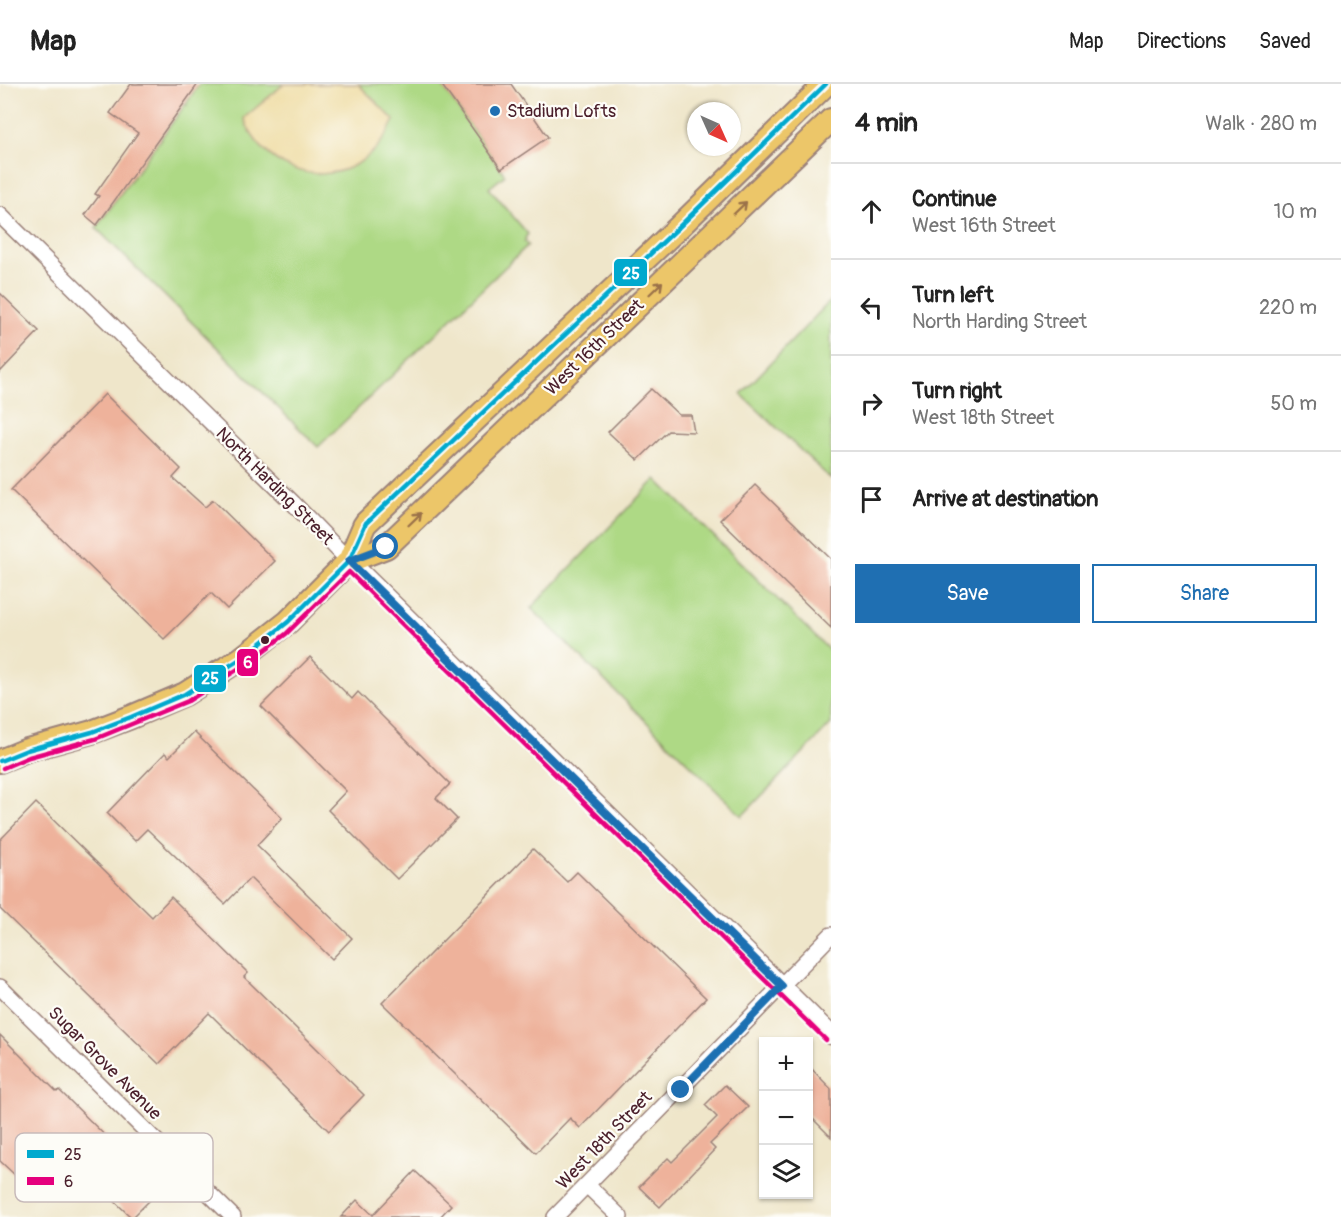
<!DOCTYPE html>
<html lang="en">
<head>
<meta charset="utf-8">
<style>
	body { margin:0; font-family:Pangolin,sans-serif; background:#f2f2f2; color:#222 }
	.controls { position:absolute; right:18px; bottom:18px; display:grid; overflow:hidden; border-radius:0px; box-shadow:0 2px 4px #0004 }
	.controls button { width:54px; height:54px; display:grid; place-items:center; padding:0; border:0; border-bottom:2px solid #e0e0e0; background:#fff; color:#222; font:30px sans-serif }
	.compass { position:absolute; left:687px; top:18px; width:54px; height:54px; border-radius:50%; background:#fff; box-shadow:0 2px 4px #0004; rotate:135deg }
	.stop { position:absolute; width:18px; height:18px; margin:-14px; border:4px solid #1f6fb2; border-radius:50%; background:#fff }
	.stop.end { background:#1f6fb2; border-color:#fff; box-shadow:0 2px 6px #0008 }
	.list { margin:0; padding:0; list-style:none }
	h2 { display:flex; justify-content:space-between; align-items:center; height:78px; margin:0; padding:0 24px; font-size:26px }
	h2 small { font-size:20px; font-weight:400; color:#767676 }
	.list li { display:grid; grid-template-columns:39px 1fr auto; gap:18px; align-items:center; box-sizing:border-box; height:96px; padding:0 24px; border-top:2px solid #e0e0e0 }
	.list b { display:block; font-size:22px; white-space:nowrap }
	.list p { margin:0; font-size:20px; white-space:nowrap; color:#767676 }
	.list em { font-size:20px; font-style:normal; color:#767676 }
	.actions { display:flex; gap:12px; padding:18px 24px }
	.actions a { flex:1; padding:14px 0; border:2px solid #1f6fb2; border-radius:0px; text-align:center; font-size:21px; color:#1f6fb2 }
	.actions .main { background:#1f6fb2; color:#fff }
	.icon { flex:none; width:33px; height:33px; fill:none; stroke:currentColor; stroke-width:2; stroke-linecap:round; stroke-linejoin:round }
	.map { position:relative; flex:none; width:831px; height:1133px; overflow:hidden }
	header { display:flex; align-items:center; gap:36px; box-sizing:border-box; height:84px; padding:0 30px; background:#fff; border-bottom:2px solid #e0e0e0 }
	header strong { font-size:28px }
	nav { display:flex; gap:33px; margin-inline-start:auto; font-size:21px }
	main { display:flex }
	aside { flex:1; background:#fff }
	.map>svg:first-child { display:block }
</style>
</head>
<body>
<header>
<strong>Map</strong>
<nav><a>Map</a><a>Directions</a><a>Saved</a></nav>
</header>
<main>
<div class="map">
<svg width="831" height="1133" viewBox="0 0 831 1133">
	<rect width="100%" height="100%" fill="#fdfcf7"/>
	<filter id="ink" filterUnits="userSpaceOnUse"><feTurbulence type="fractalNoise" baseFrequency=".0167" numOctaves="2"/><feDisplacementMap in="SourceGraphic" scale="12" xChannelSelector="R" yChannelSelector="G"/><feConvolveMatrix kernelMatrix="1 2 1 2 8 2 1 2 1" color-interpolation-filters="sRGB"/></filter>
	<filter id="wash" filterUnits="userSpaceOnUse"><feTurbulence type="fractalNoise" baseFrequency=".008" numOctaves="4" result="noise"/><feDisplacementMap in="SourceGraphic" scale="24" xChannelSelector="R" yChannelSelector="G"/><feGaussianBlur stdDeviation="1.35" result="paint"/><feColorMatrix in="noise" values="0 0 0 0 0 0 0 0 0 0 0 0 0 0 0 0 0 1.4 0 .05"/><feComposite in="paint" operator="in"/></filter>
	<g filter="url(#wash)">
		<rect width="100%" height="100%" fill="#efe6ca"/>
		<g fill="#aed985" stroke="#7c7c58" stroke-width="1.5">
			<polygon points="199,0 441,0 505,91 489,104 528,150 525,154 526,156 524,158 528,161 318,363 96,144 185,21 187,21 186,20"/>
			<polygon points="831,216 831,395 741,310"/>
			<polygon points="656,395 831,568 831,640 742,732 531,524"/>
		</g>
		<path fill="#eeda9e" stroke="#9c7c64" stroke-width="1.5" d="M284,0H358L394,36C386,53 376,68 360,78C317,106 260,81 244,34Z"/>
		<g id="blocks">
			<g fill="#eeb29b">
				<polygon points="131,0 198,0 97,141 85,131 99,112 95,110 138,49 110,29"/>
				<polygon points="441,0 511,0 548,53 501,85"/>
				<polygon points="0,209 39,247 0,288"/>
				<polygon points="651,305 679,331 691,331 694,348 668,347 638,376 608,348"/>
				<polygon points="105,310 181,385 173,394 205,423 213,416 275,477 227,525 211,509 164,555 11,406"/>
				<polygon points="755,401 831,475 831,544 720,436"/>
				<polygon points="310,573 352,615 358,608 450,700 436,714 457,735 397,795 328,726 346,707 261,622"/>
				<polygon points="194,648 282,734 257,761 352,854 332,875 250,794 225,820 147,745 135,757 107,729 165,669 169,673"/>
				<polygon points="36,719 152,833 171,813 248,889 244,893 364,1011 329,1047 209,929 159,980 0,825 0,756"/>
				<polygon points="533,765 567,798 577,788 706,914 580,1044 570,1034 536,1069 382,919"/>
				<polygon points="0,951 57,1008 59,1006 160,1106 133,1133 131,1133 84,1088 54,1088 34,1109 0,1077"/>
				<polygon points="808,981 831,1005 831,1053 808,1030"/>
				<polygon points="725,1001 748,1023 710,1060 715,1065 660,1123 639,1103 668,1074 672,1078 717,1033 705,1021"/>
				<polygon points="415,1087 451,1121 440,1133 341,1133 357,1116 373,1131"/>
			</g>
		</g>
	</g>
	<g filter="url(#ink)">
		<use href="#blocks" fill-opacity="0" stroke="#9c827a" stroke-width="1.5"/>
		<g fill="none" stroke-linecap="round" stroke-linejoin="round">
			<g stroke="#9c827a" stroke-width="18">
				<g id="minor">
					<polyline points="0,131 293,419 349,477"/>
					<polyline points="0,903 233,1133"/>
					<polyline points="587,1101 620,1133"/>
					<polyline points="555,1133 831,851"/>
				</g>
			</g>
			<g stroke="#9c827a" stroke-width="21">
				<polyline id="tertiary" points="349,477 831,951"/>
			</g>
			<g stroke="#9c827a" stroke-width="26">
				<g id="primary">
					<polyline points="349,477 386,463 831,36"/>
					<polyline points="0,677 27,666 92,648 131,633 185,610 242,574 288,538 349,477 364,442 366,439 679,143 826,0"/>
				</g>
			</g>
			<use href="#minor" stroke="#fff" stroke-width="15"/>
			<use href="#tertiary" stroke="#fff" stroke-width="18"/>
			<use href="#primary" stroke="#ecc669" stroke-width="22"/>
			<g stroke="#fdfcf7" stroke-width="9">
				<polyline id="bus-1" points="0,677 27,666 92,648 131,633 185,610 242,574 288,538 349,477 366,439 679,143 826,0"/>
			</g>
			<g stroke="#fdfcf7" stroke-width="9">
				<polyline id="bus-2" points="3,684 29,673 95,655 188,617 246,580 286,550 349,488 826,956"/>
			</g>
			<use href="#bus-1" stroke="#00a9ce" stroke-width="4.5"/>
			<use href="#bus-2" stroke="#e5007d" stroke-width="4.5"/>
		</g>
		<defs><path id="oneway-shaft" d="M-6 0H5M1.5-3L5.5 0L1.5 3" fill="none" stroke-width="1.6" stroke-linecap="round" stroke-linejoin="round" transform="scale(1.5)"/></defs>
		<g stroke="#9b724a">
			<use href="#oneway-shaft" transform="translate(740 124) rotate(-44)"/>
			<use href="#oneway-shaft" transform="translate(656 204) rotate(-44)"/>
			<use href="#oneway-shaft" transform="translate(415 435) rotate(-44)"/>
		</g>
	</g>
	<g fill="none" stroke-linecap="round" stroke-linejoin="round" filter="url(#ink)">
		<polyline stroke="#1f6fb2" stroke-width="8" points="386,463 349,477 782,902 681,1006"/>
	</g>
	<circle fill="#1f6fb2" stroke="#fdfcf7" stroke-width="2" cx="495" cy="27" r="6"/>
	<circle fill="#4a1f2b" stroke="#fdfcf7" stroke-width="2" cx="265" cy="556" r="5"/>
	<g text-anchor="middle" stroke-width="4.5" stroke-linejoin="round" paint-order="stroke">
		<g font-size="18" fill="#4a1f2b" stroke="#fdfcf7" text-anchor="start">
			<text x="507" y="33">Stadium Lofts</text>
		</g>
		<g font-size="18" fill="#4a1f2b" stroke="#fdfcf7">
			<text transform="translate(594 263) rotate(-44)" y="6">West 16th Street</text>
			<text transform="translate(275 402) rotate(45)" y="6">North Harding Street</text>
			<text transform="translate(105 979) rotate(45)" y="6">Sugar Grove Avenue</text>
			<text transform="translate(604 1056) rotate(-46)" y="6">West 18th Street</text>
		</g>
	</g>
	<rect x="15" y="1049" width="198" height="69" rx="9" fill="#fdfcf7" stroke="#c7baba" stroke-width="1.5"/>
	<rect x="27" y="1066" width="27" height="8" fill="#00a9ce"/>
	<rect x="27" y="1093" width="27" height="8" fill="#e5007d"/>
	<g font-size="16" fill="#4a1f2b">
		<text x="64" y="1076">25</text>
		<text x="64" y="1103">6</text>
	</g>
	<g stroke="#fdfcf7" stroke-width="2">
		<rect x="613" y="174" width="35" height="29" rx="6" fill="#00a9ce"/>
		<rect x="236" y="564" width="23" height="29" rx="6" fill="#e5007d"/>
		<rect x="193" y="580" width="34" height="29" rx="6" fill="#00a9ce"/>
	</g>
	<g font-size="16" text-anchor="middle" font-weight="bold" fill="#fff">
		<text x="631" y="195">25</text>
		<text x="248" y="584">6</text>
		<text x="210" y="600">25</text>
	</g>
</svg>
<div class="controls">
<button>+</button>
<button>−</button>
<button><svg class="icon" aria-label="layers" viewBox="0 0 24 24"><path d="M12 4l9 5-9 5-9-5zM3 14l9 5 9-5"/></svg></button>
</div>
<svg class="compass" viewBox="-18 -18 36 36"><path d="M0-13l5 13h-10z" fill="#e53935"/><path d="M0 13l5-13h-10z" fill="#767676"/></svg>
<div class="stop" style="left:386px;top:463px"></div>
<div class="stop end" style="left:681px;top:1006px"></div>
</div>
<aside>
<h2>4 min<small>Walk · 280 m</small></h2>
<ul class="list">
<li><svg class="icon" aria-label="ahead" viewBox="0 0 24 24"><path d="M12 20V5M6 11l6-6 6 6"/></svg><div><b>Continue</b><p>West 16th Street</p></div><em>10 m</em></li>
<li><svg class="icon" aria-label="left" viewBox="0 0 24 24"><path d="M17 20v-9H6M10 6l-5 5 5 5"/></svg><div><b>Turn left</b><p>North Harding Street</p></div><em>220 m</em></li>
<li><svg class="icon" aria-label="right" viewBox="0 0 24 24"><path d="M7 20v-9h11M14 6l5 5-5 5"/></svg><div><b>Turn right</b><p>West 18th Street</p></div><em>50 m</em></li>
<li><svg class="icon" aria-label="arrive" viewBox="0 0 24 24"><path d="M6 21V4h12l-3 4 3 4H6"/></svg><div><b>Arrive at destination</b></div></li>
</ul>
<div class="actions"><a class="main">Save</a><a>Share</a></div>
</aside>
</main>
</body>
</html>
